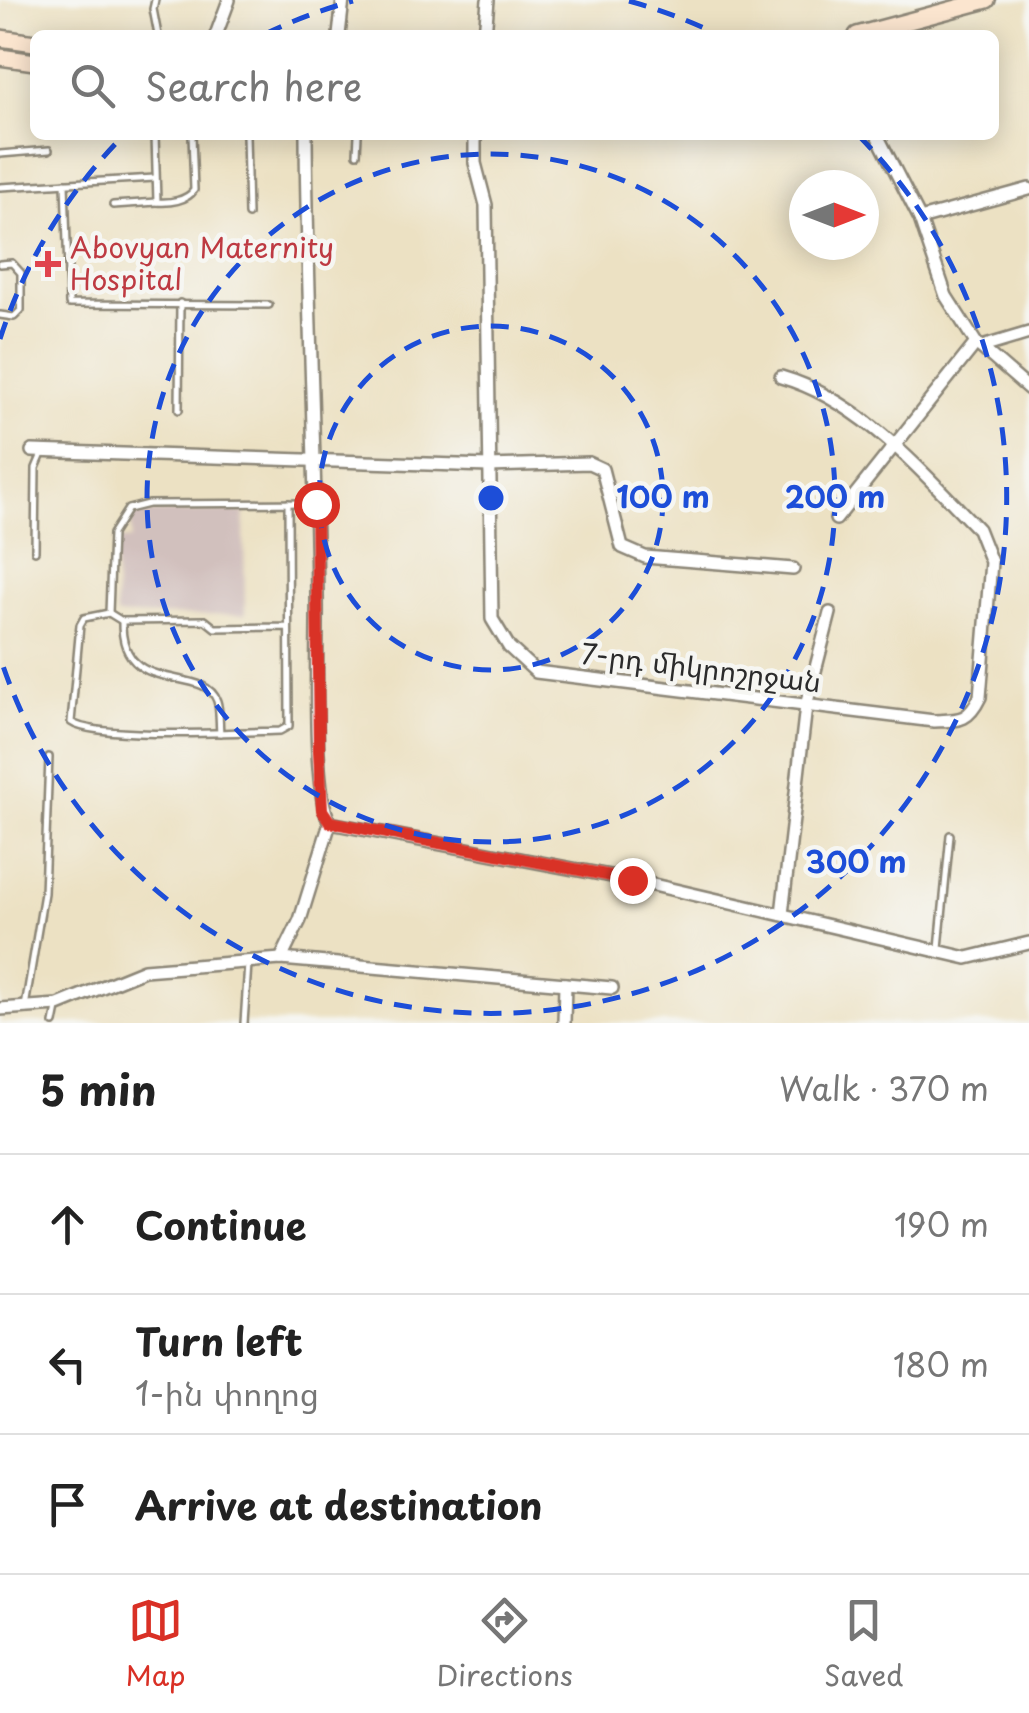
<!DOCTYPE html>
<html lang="en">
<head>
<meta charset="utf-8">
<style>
	body { margin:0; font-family:"Playpen Sans","Noto Sans Armenian",sans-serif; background:#f6f6f6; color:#222 }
	.compass { position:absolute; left:789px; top:170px; width:90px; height:90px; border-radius:50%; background:#fff; box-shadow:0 5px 25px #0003; rotate:90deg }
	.stop { position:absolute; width:30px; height:30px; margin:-22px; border:8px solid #d93025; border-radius:50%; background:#fff }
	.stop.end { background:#d93025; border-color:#fff; box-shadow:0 2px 10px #0008 }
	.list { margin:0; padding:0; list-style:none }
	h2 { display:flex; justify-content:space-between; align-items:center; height:130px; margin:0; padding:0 40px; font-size:42px }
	h2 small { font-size:32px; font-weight:400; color:#767676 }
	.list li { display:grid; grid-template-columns:65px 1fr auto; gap:30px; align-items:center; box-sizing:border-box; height:140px; padding:0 40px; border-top:2px solid #e0e0e0 }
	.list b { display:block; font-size:38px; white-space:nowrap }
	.list p { margin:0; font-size:32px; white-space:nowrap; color:#767676 }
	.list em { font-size:32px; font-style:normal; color:#767676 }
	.icon { flex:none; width:55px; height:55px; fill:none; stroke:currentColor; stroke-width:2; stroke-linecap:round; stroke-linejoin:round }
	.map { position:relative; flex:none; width:1029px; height:1023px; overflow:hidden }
	.search { position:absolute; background:#fff; box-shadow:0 5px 25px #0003; left:30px; right:30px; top:30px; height:110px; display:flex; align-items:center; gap:25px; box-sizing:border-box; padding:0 35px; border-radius:15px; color:#767676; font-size:38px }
	.sheet { height:550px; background:#fff }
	nav { display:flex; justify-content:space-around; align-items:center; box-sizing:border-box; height:140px; border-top:2px solid #e0e0e0; background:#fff; font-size:28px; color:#767676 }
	nav a { display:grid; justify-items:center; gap:5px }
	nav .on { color:#d93025 }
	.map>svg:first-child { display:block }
</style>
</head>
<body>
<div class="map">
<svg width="1029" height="1023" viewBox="0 0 1029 1023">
	<rect width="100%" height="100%" fill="#f6f6f2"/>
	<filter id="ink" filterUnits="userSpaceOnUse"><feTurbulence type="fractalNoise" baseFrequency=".01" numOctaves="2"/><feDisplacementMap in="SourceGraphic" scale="20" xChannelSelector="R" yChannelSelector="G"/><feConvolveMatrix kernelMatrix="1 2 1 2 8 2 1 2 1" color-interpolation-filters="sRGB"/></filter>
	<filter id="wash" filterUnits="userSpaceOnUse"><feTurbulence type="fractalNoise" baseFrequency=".0048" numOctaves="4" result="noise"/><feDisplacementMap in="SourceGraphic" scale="40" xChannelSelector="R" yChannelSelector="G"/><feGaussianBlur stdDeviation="2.25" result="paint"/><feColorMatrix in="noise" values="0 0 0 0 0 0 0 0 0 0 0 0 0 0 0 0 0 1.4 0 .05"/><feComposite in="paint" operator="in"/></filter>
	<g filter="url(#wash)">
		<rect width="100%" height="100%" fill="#ece1c3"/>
		<polygon fill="#d1c0bd" points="244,511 245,615 116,616 115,540 131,539 131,513"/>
	</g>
	<g filter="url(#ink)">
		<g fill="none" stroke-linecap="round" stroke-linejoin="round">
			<g stroke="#8c8677" stroke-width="10">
				<g id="lane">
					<polyline points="155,0 153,9 158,35"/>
					<path d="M155,135L157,202C169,203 187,201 194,190L192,135"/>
					<polyline points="246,135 248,215"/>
					<polyline points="0,154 49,150"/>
					<polyline points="357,154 358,135"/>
					<polyline points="65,183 69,304 269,305"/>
					<polyline points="0,187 155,178"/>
					<polyline points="113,205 157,202"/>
					<polyline points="0,264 12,263 21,273 21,310 14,317 0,315"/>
					<polyline points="179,410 180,303"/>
					<path d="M288,503L289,726L280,731C243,732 95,740 71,722L80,625L84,618L109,613L122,621L205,620L215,628L288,627"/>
					<polyline points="35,551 36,468 42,454"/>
					<polyline points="109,613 112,534 128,509 148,504 315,503"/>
					<path d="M122,621C120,699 204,663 217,701C220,710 219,723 220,733"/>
					<polyline points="939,948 950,835"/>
					<polyline points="25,1007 44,893 49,757"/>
					<polyline points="54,1023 57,1008"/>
					<polyline points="244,1023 248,964"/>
				</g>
			</g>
			<g stroke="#8c8677" stroke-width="16">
				<g id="street">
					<polyline points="216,35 229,0"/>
					<polyline points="339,35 343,0"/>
					<polyline points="485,35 488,0"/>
					<path d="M475,135V163L486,205L492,619L509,647L536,672L934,721C959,720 968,722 980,697L991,562L978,529C921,471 861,400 781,377"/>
					<polyline points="877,135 920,219 946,296 976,343 1029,389"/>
					<polyline points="920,219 1029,189"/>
					<polyline points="982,347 1029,333"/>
					<polyline points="32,451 489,466 589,463 602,469 622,547 645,557 793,569"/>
					<polyline points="836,519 976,343"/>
					<polyline points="330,823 632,880 967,958 1029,943"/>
					<polyline points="782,914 806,706 830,613"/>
					<path d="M281,959L300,920L330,823C311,790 318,641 317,595C315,441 307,288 306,135"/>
					<polyline points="0,1009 58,1005 144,970 281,959 612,988"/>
					<polyline points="564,1023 565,984"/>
				</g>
			</g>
			<g stroke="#8c8677" stroke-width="20">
				<g id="secondary">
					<polyline points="857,35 987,0"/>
					<polyline points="0,38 35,43"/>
					<polyline points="0,57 35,62"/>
				</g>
			</g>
			<use href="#lane" stroke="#fff" stroke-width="5"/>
			<use href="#street" stroke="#fff" stroke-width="11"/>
			<use href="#secondary" stroke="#fbe5cf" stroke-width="15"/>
		</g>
	</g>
	<g fill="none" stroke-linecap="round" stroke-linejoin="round" filter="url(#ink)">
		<polyline stroke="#d93025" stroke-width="12" points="316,504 319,751 322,810 330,822 632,880"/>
	</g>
	<g fill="none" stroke="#1d4ed8" stroke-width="5" stroke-dasharray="18 12">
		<circle cx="491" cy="498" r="172"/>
		<circle cx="491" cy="498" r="344"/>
		<path d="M0 339A516 516 0 0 1 123 136M265 34A516 516 0 0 1 353 1M629 1A516 516 0 0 1 717 34M859 136A516 516 0 1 1 0 657"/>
	</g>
	<path fill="#e0444e" stroke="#f6f6f2" stroke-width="4" d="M43 249h10v10h10v10h-10v10h-10v-10h-10v-10h10z"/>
	<g text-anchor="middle" stroke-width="9" stroke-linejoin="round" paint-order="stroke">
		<g font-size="28" fill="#be3a42" stroke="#f6f6f2" text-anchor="start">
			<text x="70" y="258">Abovyan Maternity<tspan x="70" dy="32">Hospital</tspan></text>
		</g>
		<g font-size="28" fill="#2b2b2b" stroke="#f6f6f2">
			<text transform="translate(701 668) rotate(7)" y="10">7-րդ միկրոշրջան</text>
		</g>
	</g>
	<circle cx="491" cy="498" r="15" fill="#1d4ed8" stroke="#f6f6f2" stroke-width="5"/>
	<g font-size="30" text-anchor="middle" font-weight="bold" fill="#1d4ed8" stroke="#f6f6f2" stroke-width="9" stroke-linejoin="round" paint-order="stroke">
		<text x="663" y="508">100 m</text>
		<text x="835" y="508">200 m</text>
		<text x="856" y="873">300 m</text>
	</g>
</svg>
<svg class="compass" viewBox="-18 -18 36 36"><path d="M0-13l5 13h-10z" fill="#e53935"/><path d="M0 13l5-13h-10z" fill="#767676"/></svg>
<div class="stop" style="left:316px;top:504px"></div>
<div class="stop end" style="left:632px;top:880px"></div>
<div class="search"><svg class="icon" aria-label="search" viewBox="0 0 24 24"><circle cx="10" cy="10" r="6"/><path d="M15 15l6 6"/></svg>Search here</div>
</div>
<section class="sheet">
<h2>5 min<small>Walk · 370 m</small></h2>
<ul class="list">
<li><svg class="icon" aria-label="ahead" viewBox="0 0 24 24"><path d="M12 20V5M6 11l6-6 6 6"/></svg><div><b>Continue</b></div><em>190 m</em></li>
<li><svg class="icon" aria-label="left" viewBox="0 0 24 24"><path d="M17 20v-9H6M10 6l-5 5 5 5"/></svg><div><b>Turn left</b><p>1-ին փողոց</p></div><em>180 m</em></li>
<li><svg class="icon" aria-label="arrive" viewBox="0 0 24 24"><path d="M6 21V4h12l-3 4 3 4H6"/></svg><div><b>Arrive at destination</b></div></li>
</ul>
</section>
<nav>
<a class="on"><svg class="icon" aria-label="map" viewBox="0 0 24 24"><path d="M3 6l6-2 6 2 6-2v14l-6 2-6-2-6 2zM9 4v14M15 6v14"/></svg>Map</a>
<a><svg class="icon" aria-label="directions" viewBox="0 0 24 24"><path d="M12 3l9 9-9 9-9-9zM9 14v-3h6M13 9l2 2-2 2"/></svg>Directions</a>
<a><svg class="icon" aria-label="saved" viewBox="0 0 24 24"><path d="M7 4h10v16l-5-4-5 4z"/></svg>Saved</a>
</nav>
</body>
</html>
